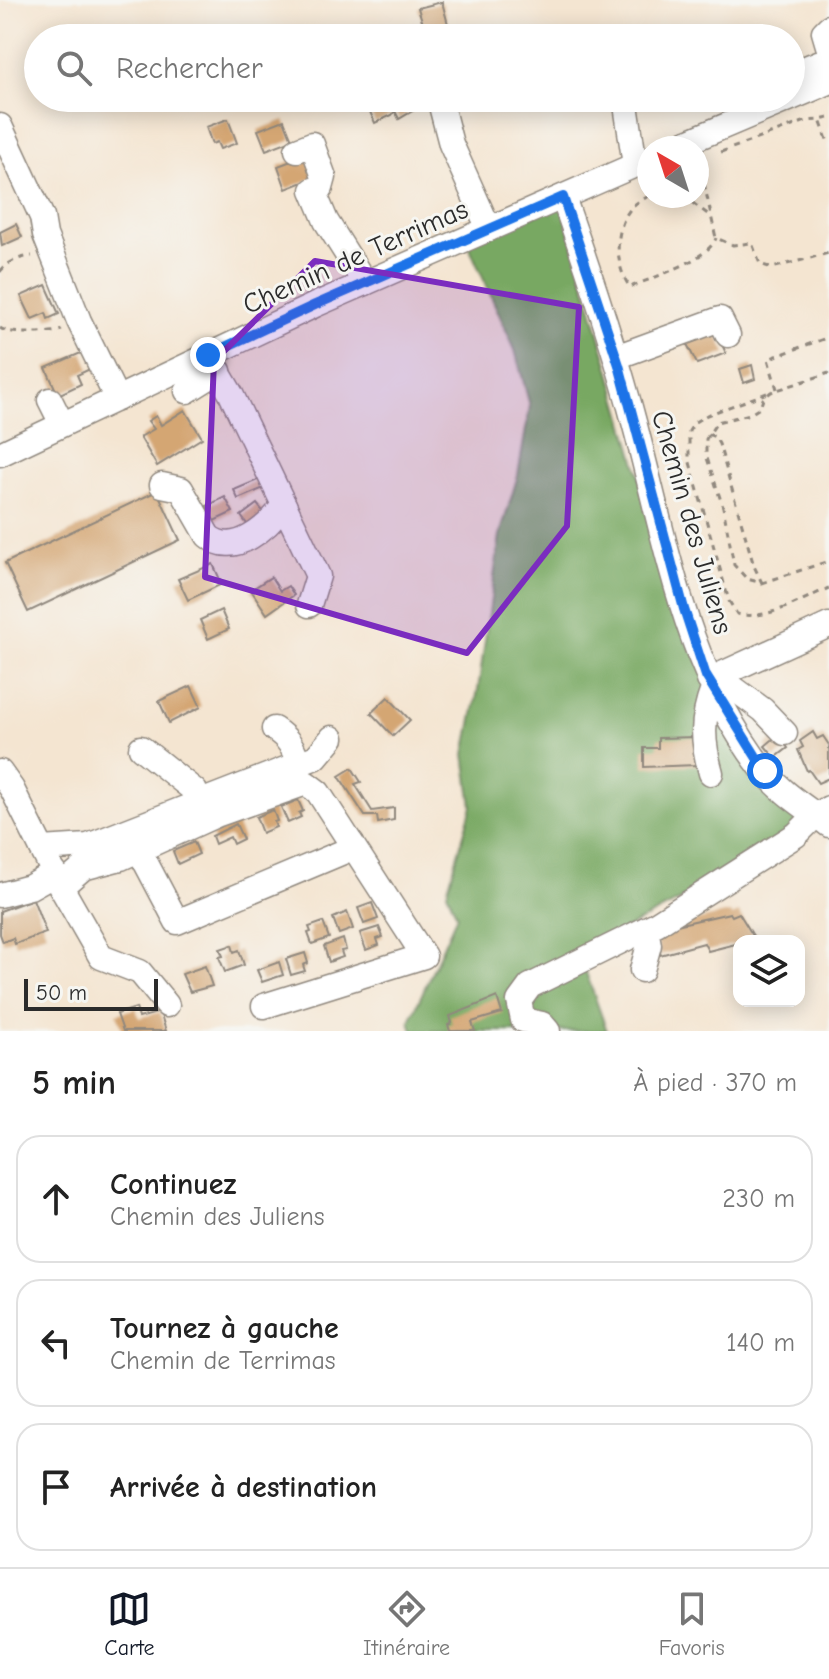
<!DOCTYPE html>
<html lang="fr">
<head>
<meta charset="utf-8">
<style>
	body { margin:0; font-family:"Comic Neue",sans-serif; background:#f2f2f2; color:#222 }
	.controls { position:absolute; right:24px; bottom:24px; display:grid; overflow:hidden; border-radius:16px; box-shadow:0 4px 20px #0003 }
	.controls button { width:72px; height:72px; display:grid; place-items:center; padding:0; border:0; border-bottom:2px solid #e0e0e0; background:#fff; color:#222; font:40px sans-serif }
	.compass { position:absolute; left:637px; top:136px; width:72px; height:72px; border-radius:50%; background:#fff; box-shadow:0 4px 20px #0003; rotate:321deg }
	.scale { position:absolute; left:24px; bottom:20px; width:134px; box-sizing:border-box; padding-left:8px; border:4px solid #2b2b2b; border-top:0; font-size:22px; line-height:28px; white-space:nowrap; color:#2b2b2b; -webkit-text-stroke:6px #f6f6f2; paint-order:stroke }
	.stop { position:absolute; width:24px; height:24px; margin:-18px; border:6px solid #1a73e8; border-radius:50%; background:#fff }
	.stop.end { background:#1a73e8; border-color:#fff; box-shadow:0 2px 8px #0008 }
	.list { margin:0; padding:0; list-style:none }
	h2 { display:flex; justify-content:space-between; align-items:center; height:104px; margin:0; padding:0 32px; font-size:34px }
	h2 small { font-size:26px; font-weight:400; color:#767676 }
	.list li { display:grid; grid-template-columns:52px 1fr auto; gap:24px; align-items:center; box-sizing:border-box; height:128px; margin:0 16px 16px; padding:0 16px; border:2px solid #e0e0e0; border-radius:24px }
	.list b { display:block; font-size:30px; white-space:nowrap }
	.list p { margin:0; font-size:26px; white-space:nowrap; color:#767676 }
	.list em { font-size:26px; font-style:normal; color:#767676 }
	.icon { flex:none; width:44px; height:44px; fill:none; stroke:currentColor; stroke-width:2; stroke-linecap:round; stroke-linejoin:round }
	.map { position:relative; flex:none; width:829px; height:1031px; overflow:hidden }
	.search { position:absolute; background:#fff; box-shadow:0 4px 20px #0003; left:24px; right:24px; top:24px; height:88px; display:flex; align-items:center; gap:20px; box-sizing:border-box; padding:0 28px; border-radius:44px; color:#767676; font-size:30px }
	.sheet { height:536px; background:#fff }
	nav { display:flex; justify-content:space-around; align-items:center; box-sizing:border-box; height:112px; border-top:2px solid #e0e0e0; background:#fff; font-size:22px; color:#767676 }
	nav a { display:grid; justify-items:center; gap:4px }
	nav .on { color:#111827 }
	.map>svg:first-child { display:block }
</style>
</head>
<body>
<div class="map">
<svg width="829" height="1031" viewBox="0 0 829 1031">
	<rect width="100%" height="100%" fill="#f6f6f2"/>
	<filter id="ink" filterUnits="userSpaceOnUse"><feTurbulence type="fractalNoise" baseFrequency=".0125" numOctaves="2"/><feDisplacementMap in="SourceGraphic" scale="16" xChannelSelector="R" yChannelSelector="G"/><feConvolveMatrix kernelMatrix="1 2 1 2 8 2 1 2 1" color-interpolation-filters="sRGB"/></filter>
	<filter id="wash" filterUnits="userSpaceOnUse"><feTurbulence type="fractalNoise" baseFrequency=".006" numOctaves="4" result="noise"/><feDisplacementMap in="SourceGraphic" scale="32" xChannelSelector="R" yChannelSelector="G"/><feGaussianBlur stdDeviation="1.8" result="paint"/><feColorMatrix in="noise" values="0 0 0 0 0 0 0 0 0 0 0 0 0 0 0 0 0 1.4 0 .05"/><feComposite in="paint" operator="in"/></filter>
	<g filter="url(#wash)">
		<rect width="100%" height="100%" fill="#f4e5d1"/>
		<polygon fill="#78a862" stroke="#526a46" stroke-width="2" points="562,203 687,643 804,821 719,880 579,953 607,1031 413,1031 410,1021 457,915 447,892 472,806 465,754 478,690 500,535 518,475 530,406 515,350 468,244"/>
		<g id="blocks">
			<g fill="#d4a673">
				<polygon points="442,2 449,28 426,33 418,8"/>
				<polygon points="371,98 425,98 427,102 399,119 395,111 392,115 375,123 370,112 376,109"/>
				<polygon points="228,119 237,143 220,149 217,142 212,144 206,127"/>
				<polygon points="284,120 292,140 266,150 258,130"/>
				<polygon points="307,155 316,177 286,189 278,166"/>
				<polygon points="16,224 22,237 2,246 0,232"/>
				<polygon points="46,285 59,314 48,319 46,313 32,319 21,296"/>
				<polygon points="714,328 726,353 697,364 684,338"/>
				<polygon points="83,352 90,369 77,375 81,384 58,395 46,368"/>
				<polygon points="752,365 755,379 744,383 740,369"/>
				<polygon points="185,410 202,438 157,466 140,437 154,429 148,421 156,416 161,425"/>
				<polygon points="260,479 264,488 238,499 234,490"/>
				<polygon points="157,491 180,540 28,612 5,563"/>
				<polygon points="225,497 233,512 214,521 207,506"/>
				<polygon points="257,504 266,515 250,528 241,516"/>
				<polygon points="213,564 222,584 188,600 178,579"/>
				<polygon points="271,577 280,591 288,586 294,595 267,614 251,590"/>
				<polygon points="221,610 229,629 208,639 200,620"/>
				<polygon points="191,686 201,707 169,723 159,701"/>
				<polygon points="388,697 410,720 393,736 371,713"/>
				<polygon points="813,732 817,739 823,736 829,745 829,778 818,783 809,770 807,771 798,750 803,747 800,741"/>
				<polygon points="778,735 788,748 775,758 765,746"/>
				<polygon points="697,737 697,765 644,767 644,748 658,748 658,738"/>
				<polygon points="352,768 361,782 355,784 372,811 394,808 394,820 378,823 377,816 365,816 339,776"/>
				<polygon points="298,800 303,811 299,813 301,817 288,823 281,807"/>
				<polygon points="273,810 277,821 274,822 276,827 262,833 256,817"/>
				<polygon points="236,824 243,839 233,844 230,837 215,844 212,836"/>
				<polygon points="194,842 199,854 178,864 173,851"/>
				<polygon points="33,899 46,933 15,944 13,938 3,942 0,934 0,911"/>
				<polygon points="372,903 378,919 364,924 358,908"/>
				<polygon points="347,912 353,929 339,934 333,918"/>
				<polygon points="730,913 732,916 739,913 755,939 708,951 704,943 660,955 654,930"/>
				<polygon points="323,922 329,938 312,944 308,933 311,932 309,927"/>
				<polygon points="379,927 383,937 377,939 379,945 366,950 360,933"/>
				<polygon points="343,939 346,950 341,951 343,957 329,962 324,946"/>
				<polygon points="232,945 234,952 239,950 244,965 225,972 219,957 223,956 220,949"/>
				<polygon points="305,953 308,963 303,965 305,971 291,975 286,959"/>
				<polygon points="279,962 283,975 262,982 257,970"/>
				<polygon points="205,966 212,986 190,992 182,974"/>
				<polygon points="497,997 502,1013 472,1022 475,1031 450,1031 448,1025 452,1023 450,1016"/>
				<polygon points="136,1008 139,1018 160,1012 166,1031 123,1031 117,1014"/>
			</g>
		</g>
	</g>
	<g filter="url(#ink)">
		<use href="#blocks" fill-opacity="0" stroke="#90887e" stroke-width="2"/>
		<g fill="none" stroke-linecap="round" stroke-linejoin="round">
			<g stroke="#90887e" stroke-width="27">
				<g id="minor">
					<polyline points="829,27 824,32 829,49"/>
					<polyline points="791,74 818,63 829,62"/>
					<polyline points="439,98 451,144 489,229"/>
					<polyline points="625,98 635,165"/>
					<polyline points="0,126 42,217 45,235 79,321 117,399"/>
					<polyline points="673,148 829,82"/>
					<polyline points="297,150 312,144 324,177 321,188 313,190 326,221 365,283"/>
					<path d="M563,197C589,271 614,346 634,422C666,541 686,672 764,771C783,794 806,807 829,825"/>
					<polyline points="208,355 231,394 318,576 309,605"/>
					<polyline points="616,357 720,319 728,335"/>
					<polyline points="187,391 219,371"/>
					<polyline points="50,400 62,424"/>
					<polyline points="0,454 315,305 649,159"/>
					<path d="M162,485L181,489L208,536C234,559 269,526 284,505"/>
					<polyline points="717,676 763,710 785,733"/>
					<polyline points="709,680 829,625"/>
					<polyline points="298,764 316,757 332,738"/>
					<polyline points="0,772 12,789 61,887 101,957 140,972 167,1005"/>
					<path d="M711,773C702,741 701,721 713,689"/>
					<path d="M198,803L298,764C294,747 288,738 274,729"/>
					<polyline points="42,849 88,846 198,803 195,791 141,748"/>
					<polyline points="139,850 177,922 343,852 352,844"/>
					<polyline points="61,887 83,868 121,858 216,815 306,783 318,792 424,956 264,1006"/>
					<polyline points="0,895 30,887 55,873"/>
					<polyline points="642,970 649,945 646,929"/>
					<polyline points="548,1031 542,1024 523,1020 519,1001 530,986 656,924 796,835 816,815 829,808"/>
				</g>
			</g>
			<g stroke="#90887e" stroke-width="3" stroke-dasharray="6 6" stroke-linecap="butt">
				<polyline points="829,118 820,120 829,145"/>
				<polyline points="721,152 806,121 820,120"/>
				<polyline points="699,160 716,238 733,245 752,243 760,264 772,268 829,253"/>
				<path d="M649,196C644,199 636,202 632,207C614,227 614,266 630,287C652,278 708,260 716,238"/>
				<polyline points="683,196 709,215"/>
				<path d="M0,272C7,262 20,257 32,256"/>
				<path d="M0,328C10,335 49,334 62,330"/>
				<polyline points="777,389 768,359 829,337"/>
				<path d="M767,393L707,415L695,422L689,431V459L729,601L737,614C768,621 800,600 829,588"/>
				<polyline points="708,434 715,437 719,444 754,566 762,583 747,579 734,565 723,507 706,455 706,439 717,422 750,414 760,408 763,399 771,392 829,373"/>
				<polyline points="762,583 829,561"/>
			</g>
			<use href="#minor" stroke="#fff" stroke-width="24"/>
		</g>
	</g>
	<g fill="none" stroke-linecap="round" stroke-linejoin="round" filter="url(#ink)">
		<polyline stroke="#1a73e8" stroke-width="10" points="208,355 315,305 563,197 619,365 684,609 706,676 765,771"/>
	</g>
	<path fill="#7b2cbf" fill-opacity="0.2" stroke="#7b2cbf" stroke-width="6" stroke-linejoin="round" d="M315,261L579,307L567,526L467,653L205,577L214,361Z"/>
	<g text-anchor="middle" stroke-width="6" stroke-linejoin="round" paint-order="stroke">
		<g font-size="28" fill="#2b2b2b" stroke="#f6f6f2">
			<text transform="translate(355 256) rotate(-24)" y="10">Chemin de Terrimas</text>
			<text transform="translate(693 522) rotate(74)" y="10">Chemin des Juliens</text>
		</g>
	</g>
</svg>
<div class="controls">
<button><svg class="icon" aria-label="layers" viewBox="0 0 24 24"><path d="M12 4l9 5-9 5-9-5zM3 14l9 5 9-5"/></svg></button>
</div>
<svg class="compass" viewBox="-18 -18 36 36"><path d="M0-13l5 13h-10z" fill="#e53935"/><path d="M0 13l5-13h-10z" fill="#767676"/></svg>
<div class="scale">50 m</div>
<div class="stop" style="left:765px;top:771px"></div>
<div class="stop end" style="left:208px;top:355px"></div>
<div class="search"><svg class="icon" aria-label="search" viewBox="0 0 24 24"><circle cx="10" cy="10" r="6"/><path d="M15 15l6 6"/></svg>Rechercher</div>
</div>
<section class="sheet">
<h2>5 min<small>À pied · 370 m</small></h2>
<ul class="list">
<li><svg class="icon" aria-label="ahead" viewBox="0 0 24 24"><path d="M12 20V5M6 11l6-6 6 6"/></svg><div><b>Continuez</b><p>Chemin des Juliens</p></div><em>230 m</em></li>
<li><svg class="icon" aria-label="left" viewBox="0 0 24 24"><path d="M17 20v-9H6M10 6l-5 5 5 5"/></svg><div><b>Tournez à gauche</b><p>Chemin de Terrimas</p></div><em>140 m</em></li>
<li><svg class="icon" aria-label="arrive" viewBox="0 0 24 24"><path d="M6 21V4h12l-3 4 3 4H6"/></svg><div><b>Arrivée à destination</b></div></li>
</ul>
</section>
<nav>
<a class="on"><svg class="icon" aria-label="map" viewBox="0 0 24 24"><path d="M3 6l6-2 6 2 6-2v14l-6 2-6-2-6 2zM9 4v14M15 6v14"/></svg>Carte</a>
<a><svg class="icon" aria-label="directions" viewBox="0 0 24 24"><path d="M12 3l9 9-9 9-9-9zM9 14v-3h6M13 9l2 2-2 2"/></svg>Itinéraire</a>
<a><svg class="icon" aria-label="saved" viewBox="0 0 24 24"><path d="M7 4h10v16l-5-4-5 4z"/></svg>Favoris</a>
</nav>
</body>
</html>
